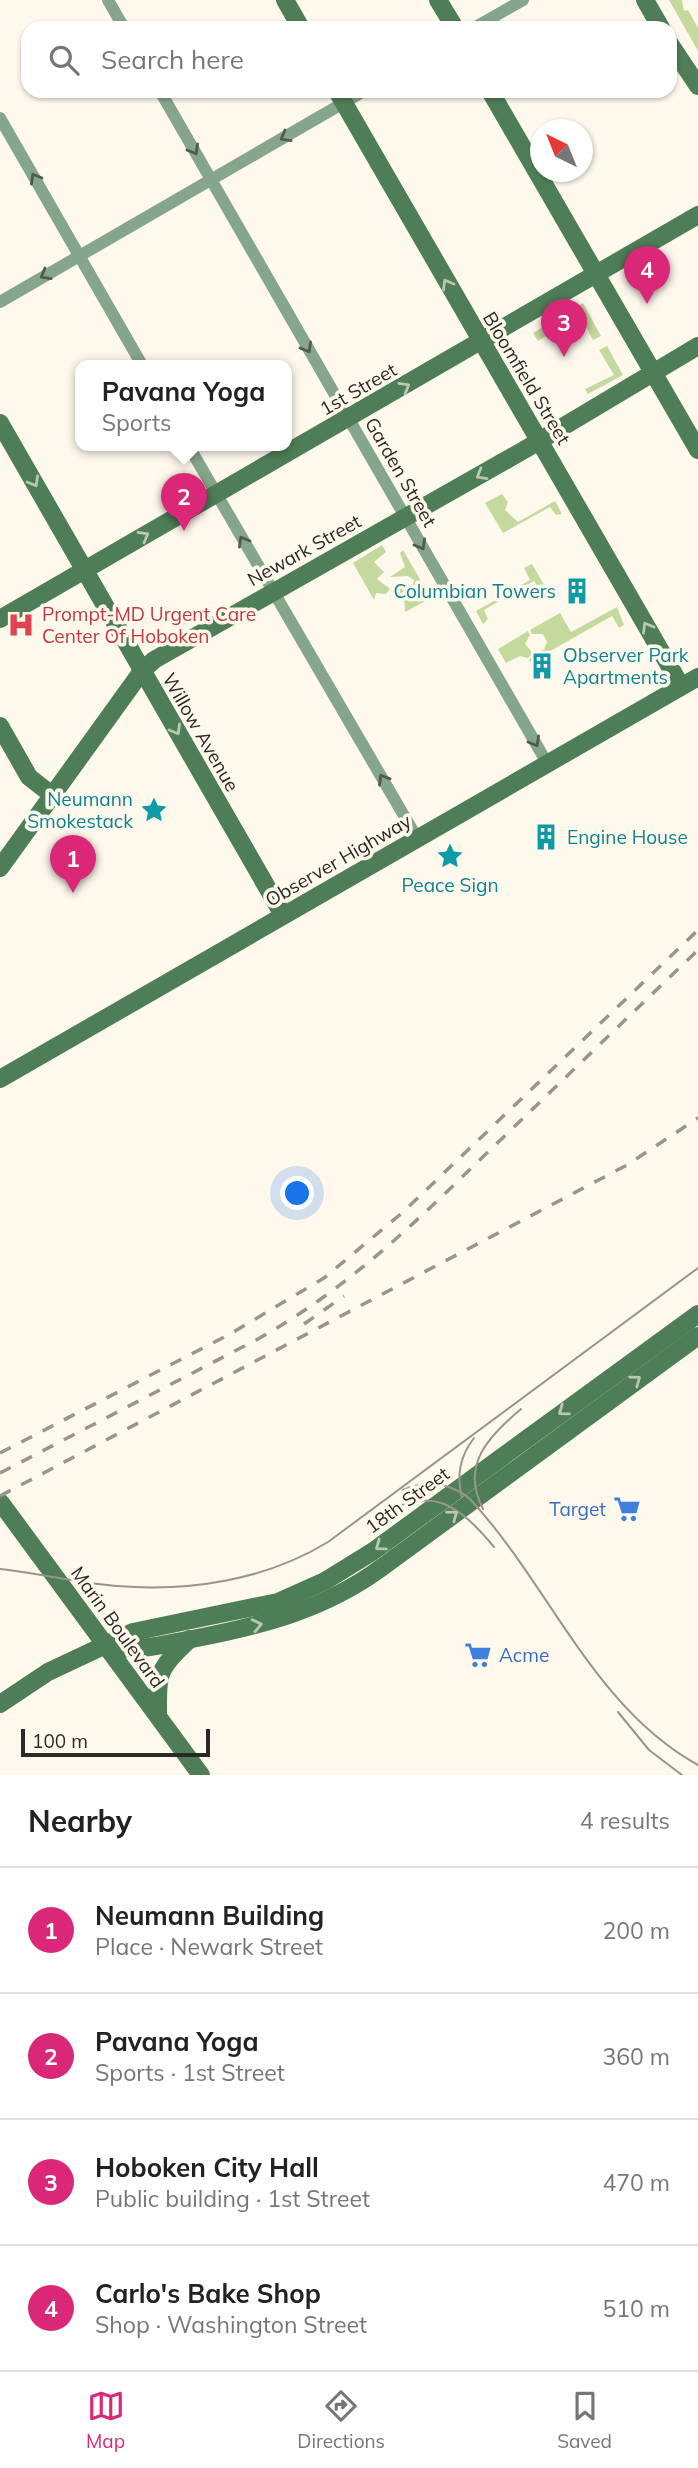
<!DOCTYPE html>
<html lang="en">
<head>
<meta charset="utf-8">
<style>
	body { margin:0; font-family:Mulish,sans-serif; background:#f2f2f2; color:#222 }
	.compass { position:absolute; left:530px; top:119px; width:63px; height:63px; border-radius:50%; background:#fff; box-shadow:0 2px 5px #0004; rotate:317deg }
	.scale { position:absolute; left:21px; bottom:18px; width:189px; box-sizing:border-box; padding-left:7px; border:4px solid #2b2925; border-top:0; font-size:19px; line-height:24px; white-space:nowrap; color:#2b2925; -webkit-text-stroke:5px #fff9ed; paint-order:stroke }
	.you { position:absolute; left:298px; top:1194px; width:24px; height:24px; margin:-18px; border:5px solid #fff; border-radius:50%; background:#1a73e8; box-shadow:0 0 0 10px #1a73e833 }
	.badge { display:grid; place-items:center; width:46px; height:46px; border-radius:50%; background:#db2777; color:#fff; font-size:23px; font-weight:700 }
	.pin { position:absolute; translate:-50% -58px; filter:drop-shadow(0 2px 4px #0008) }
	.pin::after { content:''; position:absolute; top:37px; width:24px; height:21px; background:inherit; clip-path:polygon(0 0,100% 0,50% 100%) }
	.popup { position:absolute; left:75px; top:360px; width:217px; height:91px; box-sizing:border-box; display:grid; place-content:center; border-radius:14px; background:#fff; filter:drop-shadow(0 2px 5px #0005); font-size:23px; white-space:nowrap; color:#767676 }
	.popup b { font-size:26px; color:#222 }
	.popup::after { content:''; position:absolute; left:50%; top:100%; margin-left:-14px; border:14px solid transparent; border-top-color:#fff }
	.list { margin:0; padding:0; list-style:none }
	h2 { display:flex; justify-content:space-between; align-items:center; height:91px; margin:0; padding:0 28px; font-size:30px }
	h2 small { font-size:23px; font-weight:400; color:#767676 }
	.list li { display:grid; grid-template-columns:46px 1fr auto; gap:21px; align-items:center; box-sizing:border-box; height:126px; padding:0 28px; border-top:2px solid #e0e0e0 }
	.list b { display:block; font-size:26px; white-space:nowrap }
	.list p { margin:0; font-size:23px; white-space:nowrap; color:#767676 }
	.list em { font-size:23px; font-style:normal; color:#767676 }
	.icon { flex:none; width:38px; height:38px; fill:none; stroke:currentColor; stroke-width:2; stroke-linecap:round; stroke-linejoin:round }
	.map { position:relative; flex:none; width:698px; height:1775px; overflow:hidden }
	.search { position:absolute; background:#fff; box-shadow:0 2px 5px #0004; left:21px; right:21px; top:21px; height:77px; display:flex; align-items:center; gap:18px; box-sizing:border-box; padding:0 24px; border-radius:21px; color:#767676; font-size:26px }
	.sheet { height:595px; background:#fff }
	nav { display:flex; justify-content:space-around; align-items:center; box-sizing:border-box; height:98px; border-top:2px solid #e0e0e0; background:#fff; font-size:19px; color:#767676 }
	nav a { display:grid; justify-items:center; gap:4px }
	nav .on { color:#db2777 }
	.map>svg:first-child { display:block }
</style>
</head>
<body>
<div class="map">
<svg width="698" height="1775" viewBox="0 0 698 1775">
	<rect width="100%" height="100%" fill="#fff9ed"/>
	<g fill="#c3d99d">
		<polygon points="669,0 682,0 684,11 688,10 698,28 698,51"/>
		<polygon points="583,303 601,336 593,340 580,315 538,341 533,333"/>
		<polygon points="607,346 623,375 588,394 585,389 614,375 599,350"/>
		<polygon points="502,494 508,502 505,510 518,522 555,501 562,514 556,515 550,507 503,533 485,503"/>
		<polygon points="382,545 386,552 374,562 384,572 377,579 390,589 386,594 376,593 374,600 353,563"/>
		<polygon points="403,550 431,598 405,612 404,599 393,584 405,583 410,596 414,580 408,576 390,577 405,567 400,553"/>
		<polygon points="532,564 546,588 540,591 534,581 484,610 488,619 483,624 476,611 530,580 524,568"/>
		<polygon points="617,607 624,625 619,628 612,616 531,662 529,660 534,653 544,650 547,642 543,634 532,634 530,630 560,613 571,632"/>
		<polygon points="528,631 530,635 525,644 533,653 528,658 520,656 506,663 498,649"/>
	</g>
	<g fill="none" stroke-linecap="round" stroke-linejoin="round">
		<g stroke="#86a68b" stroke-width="12">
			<polyline points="108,0 124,28"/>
			<polyline points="474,28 523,0"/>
			<polyline points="160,91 547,763"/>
			<polyline points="0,118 142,365"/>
			<polyline points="0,302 364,91"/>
			<polyline points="188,445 417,838"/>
		</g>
		<g stroke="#4e7e57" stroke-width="18">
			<polyline points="285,0 301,28"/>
			<polyline points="438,0 455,28"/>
			<polyline points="645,0 661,28"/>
			<polyline points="670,44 698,86"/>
			<polyline points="337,91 681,686"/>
			<polyline points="490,91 698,450"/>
			<polyline points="0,423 283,915"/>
			<polyline points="0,619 698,215"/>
			<polyline points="0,726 29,777 52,795"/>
			<polyline points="0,868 142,671 154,660 524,450 698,346"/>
			<polyline points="0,1079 698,677"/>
			<polyline points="1,1503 201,1775"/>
			<path d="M107,1647C140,1652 164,1644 197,1638C264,1625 325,1609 381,1568L698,1336"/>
			<polyline points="0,1704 48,1672 133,1632 278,1602 325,1581 372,1552 698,1314"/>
			<path d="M158,1715C158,1672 157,1670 190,1639"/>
		</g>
		<g stroke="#99958d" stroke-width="2">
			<path d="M403,1490C427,1480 450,1483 470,1499C549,1584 593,1707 698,1765"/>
			<path d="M462,1497C456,1475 460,1456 474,1438"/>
			<path d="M483,1509C460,1465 489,1436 521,1409"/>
			<path d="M365,1525C424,1485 451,1495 494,1547"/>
			<path d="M0,1569C39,1573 77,1583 117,1586C189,1592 266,1580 328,1542L698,1268"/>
			<polyline points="618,1712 649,1750 682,1775"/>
		</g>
		<g stroke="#99958d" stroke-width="3.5" stroke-dasharray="12 12" stroke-linecap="butt">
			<polyline points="304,1324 344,1296"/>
			<polyline points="0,1453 230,1334 324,1278 402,1213 698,930"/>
			<path d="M0,1473L258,1339C350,1287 416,1222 491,1149C560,1083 629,1016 698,950"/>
			<polyline points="0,1496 627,1165 698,1118"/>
		</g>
	</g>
	<defs><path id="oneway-chevron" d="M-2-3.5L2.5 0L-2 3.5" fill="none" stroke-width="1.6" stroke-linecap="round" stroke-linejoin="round" transform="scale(1.75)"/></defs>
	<g stroke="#4f5b4e">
		<use href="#oneway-chevron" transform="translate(285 137) rotate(150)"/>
		<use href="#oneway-chevron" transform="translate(194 150) rotate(60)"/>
		<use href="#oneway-chevron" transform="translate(35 178) rotate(-120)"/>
		<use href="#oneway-chevron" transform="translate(45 275) rotate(150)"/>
		<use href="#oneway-chevron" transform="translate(307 348) rotate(60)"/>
		<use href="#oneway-chevron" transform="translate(243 541) rotate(-120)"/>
		<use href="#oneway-chevron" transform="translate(421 545) rotate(60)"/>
		<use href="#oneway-chevron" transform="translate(535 742) rotate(60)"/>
		<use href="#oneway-chevron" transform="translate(383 779) rotate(-121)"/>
	</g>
	<g stroke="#b8c8b1">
		<use href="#oneway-chevron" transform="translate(447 284) rotate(-120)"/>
		<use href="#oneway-chevron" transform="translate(405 387) rotate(-30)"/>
		<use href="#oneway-chevron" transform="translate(481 475) rotate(150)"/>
		<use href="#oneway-chevron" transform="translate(34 482) rotate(60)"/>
		<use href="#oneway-chevron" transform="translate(144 536) rotate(-30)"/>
		<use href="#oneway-chevron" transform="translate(647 627) rotate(-120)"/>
		<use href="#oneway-chevron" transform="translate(176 730) rotate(60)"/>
		<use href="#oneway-chevron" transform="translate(636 1380) rotate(-36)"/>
		<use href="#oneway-chevron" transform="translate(563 1411) rotate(144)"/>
		<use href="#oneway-chevron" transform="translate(453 1515) rotate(-36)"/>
		<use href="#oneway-chevron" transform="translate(380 1546) rotate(144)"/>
		<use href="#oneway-chevron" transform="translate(257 1625) rotate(-13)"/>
	</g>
	<defs>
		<g id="building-bare" transform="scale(2.1)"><path d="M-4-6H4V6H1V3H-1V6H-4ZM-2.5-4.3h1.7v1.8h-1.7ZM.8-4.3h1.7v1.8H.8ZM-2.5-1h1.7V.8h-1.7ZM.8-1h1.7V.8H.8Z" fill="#0f9aa8" stroke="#fff9ed" stroke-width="2.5" paint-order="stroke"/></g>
		<g id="hospital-bare" transform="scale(2.1)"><path d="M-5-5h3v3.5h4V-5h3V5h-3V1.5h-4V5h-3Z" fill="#e0444e" stroke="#fff9ed" stroke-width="2.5" paint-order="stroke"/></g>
		<g id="sight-bare" transform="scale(2.1)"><path d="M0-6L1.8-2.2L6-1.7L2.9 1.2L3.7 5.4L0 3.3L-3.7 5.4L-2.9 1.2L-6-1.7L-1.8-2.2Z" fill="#0f9aa8" stroke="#fff9ed" stroke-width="2.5" paint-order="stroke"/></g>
		<g id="supermarket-bare" transform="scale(2.1)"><path d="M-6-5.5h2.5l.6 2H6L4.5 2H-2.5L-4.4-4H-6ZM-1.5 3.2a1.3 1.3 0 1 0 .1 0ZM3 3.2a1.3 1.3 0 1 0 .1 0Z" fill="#3f7fe0" stroke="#fff9ed" stroke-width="2.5" paint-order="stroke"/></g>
	</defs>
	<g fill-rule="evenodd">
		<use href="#building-bare" x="577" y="591"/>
		<use href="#hospital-bare" x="21" y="625"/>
		<use href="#building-bare" x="542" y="666"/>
		<use href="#sight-bare" x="154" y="810"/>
		<use href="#building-bare" x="546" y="837"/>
		<use href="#sight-bare" x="450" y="856"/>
		<use href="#supermarket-bare" x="627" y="1509"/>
		<use href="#supermarket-bare" x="478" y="1655"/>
	</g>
	<g text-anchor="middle" stroke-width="7" stroke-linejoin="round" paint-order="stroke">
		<g font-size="19" fill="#2b2925" stroke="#fff9ed">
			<text transform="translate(527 378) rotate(59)" y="7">Bloomfield Street</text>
			<text transform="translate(358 389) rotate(-30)" y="7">1st Street</text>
			<text transform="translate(401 472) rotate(60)" y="7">Garden Street</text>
			<text transform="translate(304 550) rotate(-29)" y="7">Newark Street</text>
			<text transform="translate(201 732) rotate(60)" y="7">Willow Avenue</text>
			<text transform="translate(338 860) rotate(-30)" y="7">Observer Highway</text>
			<text transform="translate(407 1500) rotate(-36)" y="7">18th Street</text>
			<text transform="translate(118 1627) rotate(54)" y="7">Marin Boulevard</text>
		</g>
		<g font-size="19" fill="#0d838f" stroke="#fff9ed" text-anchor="end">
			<text x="556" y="598">Columbian Towers</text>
			<text x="563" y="662" text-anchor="start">Observer Park<tspan x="563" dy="22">Apartments</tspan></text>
			<text x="133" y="806">Neumann<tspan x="133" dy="22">Smokestack</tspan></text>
			<text x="567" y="844" text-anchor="start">Engine House</text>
			<text x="450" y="892" text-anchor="middle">Peace Sign</text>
		</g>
		<g font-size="19" fill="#be3a42" stroke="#fff9ed" text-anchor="start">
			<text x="42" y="621">Prompt-MD Urgent Care<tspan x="42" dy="22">Center Of Hoboken</tspan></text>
		</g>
		<g font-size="19" fill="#366cbe" stroke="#fff9ed" text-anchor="end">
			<text x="606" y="1516">Target</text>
			<text x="499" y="1662" text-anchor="start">Acme</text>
		</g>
	</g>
</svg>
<svg class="compass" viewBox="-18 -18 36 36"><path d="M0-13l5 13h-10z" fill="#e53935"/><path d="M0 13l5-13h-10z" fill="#767676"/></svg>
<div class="scale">100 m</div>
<div class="you"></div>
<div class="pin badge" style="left:73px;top:893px">1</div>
<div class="pin badge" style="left:184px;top:531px">2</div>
<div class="popup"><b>Pavana Yoga</b>Sports</div>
<div class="pin badge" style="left:564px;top:357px">3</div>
<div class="pin badge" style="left:647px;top:304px">4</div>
<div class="search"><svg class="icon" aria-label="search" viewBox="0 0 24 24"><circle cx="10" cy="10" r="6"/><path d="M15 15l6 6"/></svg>Search here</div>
</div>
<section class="sheet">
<h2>Nearby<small>4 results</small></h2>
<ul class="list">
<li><span class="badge">1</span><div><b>Neumann Building</b><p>Place · Newark Street</p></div><em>200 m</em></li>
<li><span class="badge">2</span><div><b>Pavana Yoga</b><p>Sports · 1st Street</p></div><em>360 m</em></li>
<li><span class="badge">3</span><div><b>Hoboken City Hall</b><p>Public building · 1st Street</p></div><em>470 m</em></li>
<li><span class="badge">4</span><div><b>Carlo's Bake Shop</b><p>Shop · Washington Street</p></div><em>510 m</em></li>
</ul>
</section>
<nav>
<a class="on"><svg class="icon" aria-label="map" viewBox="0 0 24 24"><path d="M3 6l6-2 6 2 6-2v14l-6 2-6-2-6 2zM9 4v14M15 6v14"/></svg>Map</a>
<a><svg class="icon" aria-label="directions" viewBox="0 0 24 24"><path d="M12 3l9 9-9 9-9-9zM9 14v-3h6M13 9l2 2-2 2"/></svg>Directions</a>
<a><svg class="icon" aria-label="saved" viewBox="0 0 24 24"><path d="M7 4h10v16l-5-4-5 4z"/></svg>Saved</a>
</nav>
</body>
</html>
